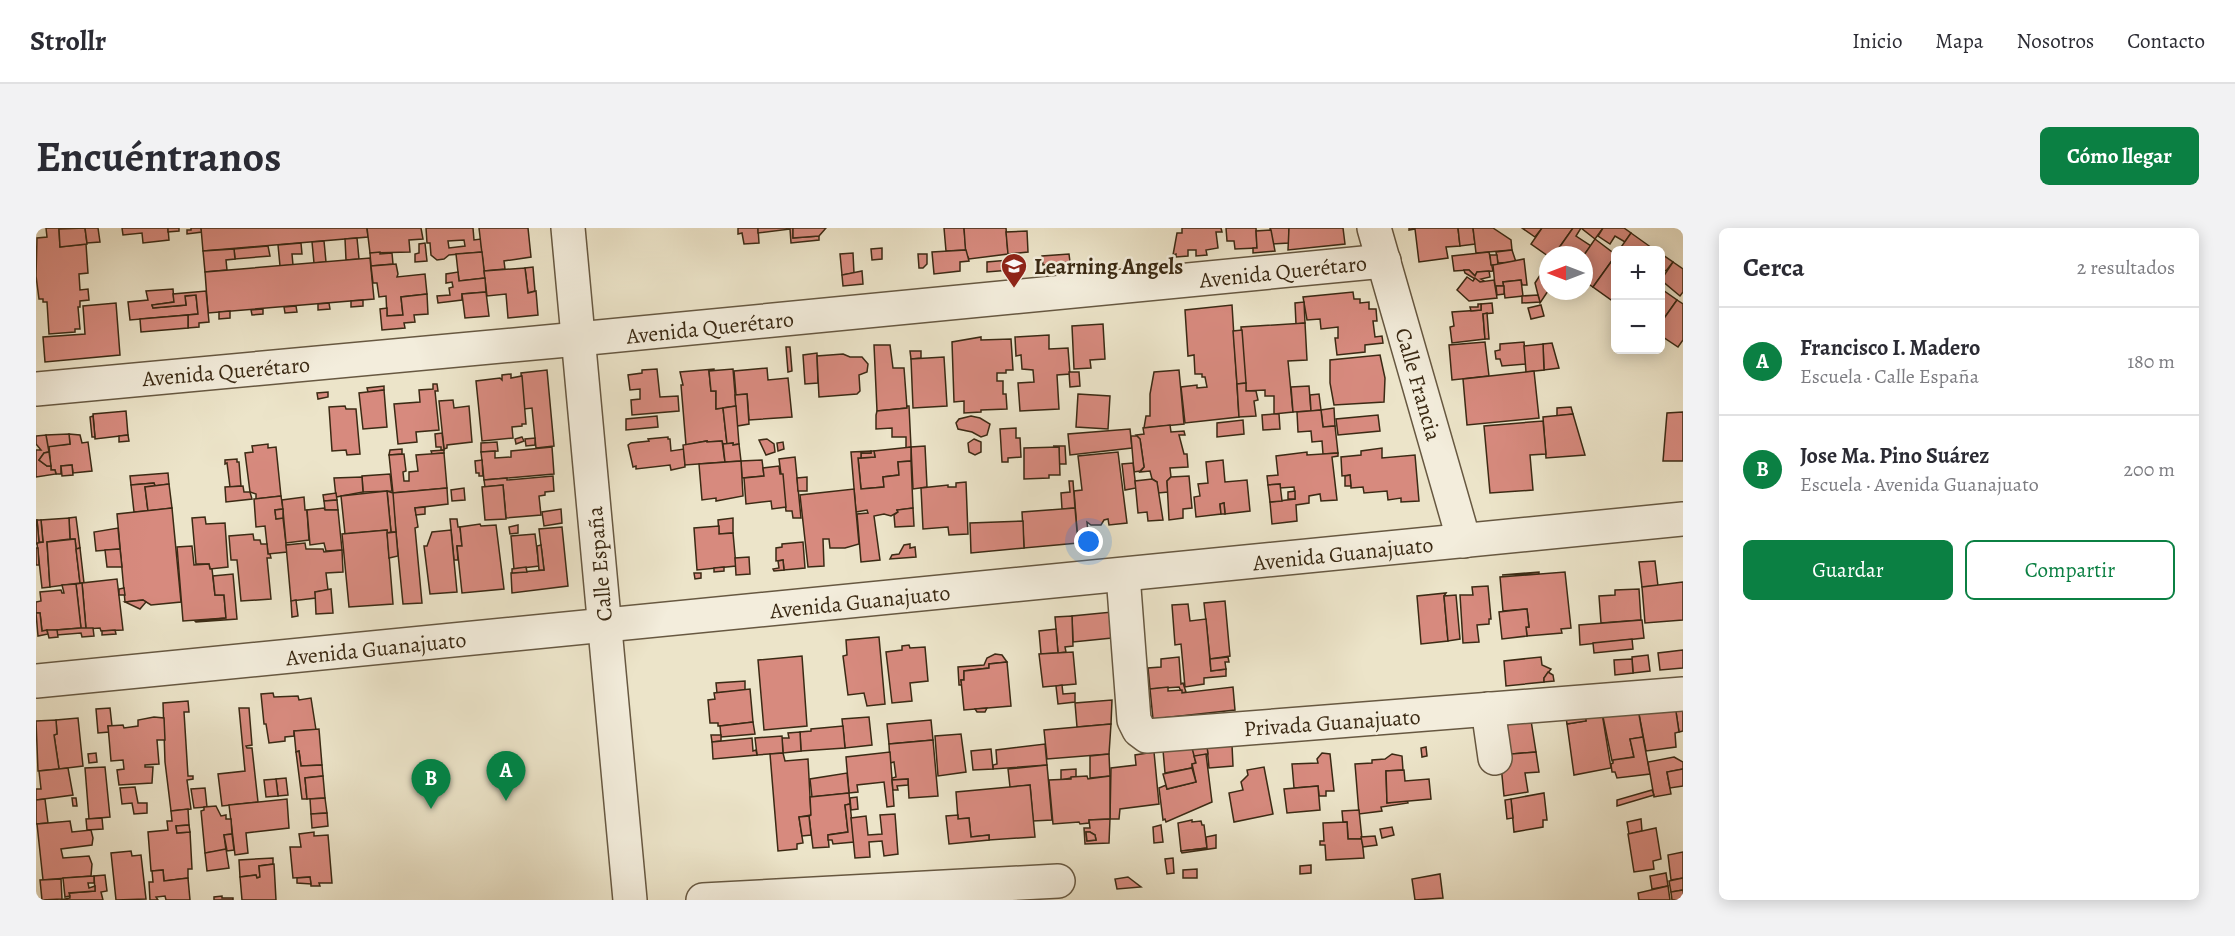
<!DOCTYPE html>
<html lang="es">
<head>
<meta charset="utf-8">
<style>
	body { margin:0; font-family:Alegreya,serif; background:#f2f2f3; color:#2b2b33 }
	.controls { position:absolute; right:18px; top:18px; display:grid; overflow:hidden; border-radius:9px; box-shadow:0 3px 15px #0003 }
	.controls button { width:54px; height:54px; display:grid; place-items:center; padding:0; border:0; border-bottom:2px solid #e1e1e2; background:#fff; color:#2b2b33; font:30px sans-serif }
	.compass { position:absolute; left:1503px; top:18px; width:54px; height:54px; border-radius:50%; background:#fff; box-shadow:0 3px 15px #0003; rotate:270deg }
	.you { position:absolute; left:1053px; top:314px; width:21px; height:21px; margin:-15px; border:4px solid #fff; border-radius:50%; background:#1a73e8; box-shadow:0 0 0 9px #1a73e833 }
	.badge { display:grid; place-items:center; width:39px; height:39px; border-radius:50%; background:#0b8043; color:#fff; font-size:20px; font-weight:700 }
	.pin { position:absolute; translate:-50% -50px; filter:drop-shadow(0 2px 3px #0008) }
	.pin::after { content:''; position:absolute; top:32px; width:21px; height:18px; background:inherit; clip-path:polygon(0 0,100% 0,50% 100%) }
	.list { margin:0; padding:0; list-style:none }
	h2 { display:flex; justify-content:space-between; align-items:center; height:78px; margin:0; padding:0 24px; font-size:26px }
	h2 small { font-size:20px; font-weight:400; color:#7c7c81 }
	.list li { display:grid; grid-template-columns:39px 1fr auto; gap:18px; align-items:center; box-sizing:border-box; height:108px; padding:0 24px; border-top:2px solid #e1e1e2 }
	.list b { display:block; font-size:22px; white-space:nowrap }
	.list p { margin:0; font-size:20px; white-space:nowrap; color:#7c7c81 }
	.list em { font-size:20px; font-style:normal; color:#7c7c81 }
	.actions { display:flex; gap:12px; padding:18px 24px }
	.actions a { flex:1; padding:14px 0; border:2px solid #0b8043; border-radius:9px; text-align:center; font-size:21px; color:#0b8043 }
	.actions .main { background:#0b8043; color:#fff }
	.map { position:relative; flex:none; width:1647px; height:672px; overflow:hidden; border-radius:9px }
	header { display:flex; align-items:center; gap:36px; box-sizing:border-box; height:84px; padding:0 30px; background:#fff; border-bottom:2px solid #e1e1e2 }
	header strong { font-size:28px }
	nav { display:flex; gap:33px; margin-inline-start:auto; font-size:21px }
	.intro { display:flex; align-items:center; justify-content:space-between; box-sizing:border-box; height:144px; padding:0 36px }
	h1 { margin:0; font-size:42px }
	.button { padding:15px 27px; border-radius:9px; background:#0b8043; color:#fff; font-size:21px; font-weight:700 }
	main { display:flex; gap:36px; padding:0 36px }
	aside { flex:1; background:#fff; border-radius:9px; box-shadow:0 3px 15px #0003 }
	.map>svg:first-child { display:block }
</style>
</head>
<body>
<header>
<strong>Strollr</strong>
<nav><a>Inicio</a><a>Mapa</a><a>Nosotros</a><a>Contacto</a></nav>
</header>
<div class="intro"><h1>Encuéntranos</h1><a class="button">Cómo llegar</a></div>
<main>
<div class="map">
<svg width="1647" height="672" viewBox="0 0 1647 672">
	<rect width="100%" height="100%" fill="#ece4c9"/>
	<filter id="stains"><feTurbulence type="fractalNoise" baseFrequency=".00333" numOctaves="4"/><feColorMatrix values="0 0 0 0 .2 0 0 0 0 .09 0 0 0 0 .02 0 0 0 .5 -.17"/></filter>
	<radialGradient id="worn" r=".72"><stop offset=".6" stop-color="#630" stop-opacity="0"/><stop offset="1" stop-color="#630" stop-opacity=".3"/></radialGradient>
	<g fill="#d78a7e" stroke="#3b2a14" stroke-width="1.5" fill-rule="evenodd">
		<polygon points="10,0 37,0 23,1 24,19 50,16 52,45 43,46 44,62 52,61 53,72 44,73 44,79 42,79 44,101 39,101 39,104 13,106 11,74 7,74 7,71 3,71 0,48 1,10 11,9"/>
		<polygon points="49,0 51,16 24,19 23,1"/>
		<polygon points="49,0 62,0 64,14 51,15"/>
		<polygon points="86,0 132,0 133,12 107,15 106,5 87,7"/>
		<polygon points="132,0 143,0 143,3 132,4"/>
		<polygon points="155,0 165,0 166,4 151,6 151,2 155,2"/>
		<polygon points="165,0 331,0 332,9 167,23"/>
		<polygon points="331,0 385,0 387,11 373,12 374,24 334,25"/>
		<path d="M390,0H437L438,12L445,11L446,24L413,27L408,31L401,32L395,27L394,15H391ZM428,12L429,18L413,20L412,13Z"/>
		<polygon points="443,0 492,0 495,29 468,33 469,41 448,43"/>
		<polygon points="702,0 722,0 723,15 708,16 706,5 702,6"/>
		<polygon points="722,0 757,0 757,10 783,8 783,12 755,15 754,1 722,5"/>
		<polygon points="757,0 790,0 783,8 757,10"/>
		<polygon points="908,0 928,0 930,22 910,23"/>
		<polygon points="928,0 970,0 972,26 933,31 932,29 930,29"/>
		<polygon points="1146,0 1185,0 1186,4 1180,4 1182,20 1170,22 1171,27 1160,28 1160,22 1152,22 1152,28 1140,29 1140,26 1137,27 1141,5 1146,5"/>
		<polygon points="1190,0 1220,0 1221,20 1199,21 1198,13 1191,13"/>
		<polygon points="1234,0 1253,0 1253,15 1236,16"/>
		<polygon points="1253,0 1307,0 1309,16 1252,22"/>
		<polygon points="1373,0 1422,0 1424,18 1410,19 1412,30 1383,34 1379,1 1373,2"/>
		<polygon points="1422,0 1437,0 1439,16 1424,18"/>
		<polygon points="1437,0 1457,0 1475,12 1476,22 1440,25"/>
		<polygon points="1486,0 1506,0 1499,9"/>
		<polygon points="1506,0 1537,0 1518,27 1512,28 1495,16"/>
		<polygon points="1537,0 1545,0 1540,8 1555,18 1548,27 1518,27"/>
		<polygon points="1545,0 1567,0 1559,11"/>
		<polygon points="1567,0 1588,0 1595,5 1589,14 1579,8 1574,16 1562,8"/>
		<polygon points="1235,2 1239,23 1217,25 1217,20 1221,20 1220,3"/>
		<polygon points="991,3 992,24 972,26 970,4"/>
		<polygon points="1595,5 1616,20 1614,22 1583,22"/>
		<polygon points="321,10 323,31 310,32 309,11"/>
		<polygon points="1559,11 1580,27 1557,59 1548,53 1548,27"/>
		<polygon points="288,13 290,34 278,35 276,14"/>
		<polygon points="265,15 266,26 256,26 257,37 244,38 242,17"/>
		<polygon points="389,15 391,33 379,34 379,26 383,25 383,16"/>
		<polygon points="232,18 234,28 199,31 198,21"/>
		<polygon points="846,20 846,31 836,32 835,21"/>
		<polygon points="198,21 199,31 190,32 191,42 169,44 167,23"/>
		<polygon points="930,22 933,33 924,34 924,43 898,46 896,24"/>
		<polygon points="1476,22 1480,34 1462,35 1460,24"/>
		<polygon points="344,24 344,26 356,25 357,36 335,38 334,25"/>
		<polygon points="446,24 449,50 423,53 420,26"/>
		<polygon points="1453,24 1457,43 1441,44 1439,48 1433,42 1418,43 1416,28"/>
		<polygon points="817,25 818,45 806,47 804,26"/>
		<polygon points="1624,25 1637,34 1630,43 1624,39"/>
		<polygon points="882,26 891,26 891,36 887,40 883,40"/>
		<polygon points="1033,26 1034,34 1007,37 1006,28"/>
		<polygon points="1454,27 1461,27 1462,37 1455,37"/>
		<polygon points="1580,27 1580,72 1578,74 1557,59"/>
		<polygon points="334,30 338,71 172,85 169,44"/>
		<polygon points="1488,31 1491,57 1486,57 1485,52 1467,54 1468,58 1459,58 1457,37"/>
		<polygon points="973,32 974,42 951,44 951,34"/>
		<polygon points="1637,34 1647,41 1647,64 1644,68 1625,52"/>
		<polygon points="1512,35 1512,63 1504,75 1499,55"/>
		<polygon points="360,36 362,46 361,49 389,46 391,66 365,69 367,87 351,88 350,68 343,69 341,55 337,55 335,38"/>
		<polygon points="497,39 499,63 492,65 489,40"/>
		<polygon points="489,40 492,65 500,63 502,87 472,90 470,66 451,68 448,43"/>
		<polygon points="1428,42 1433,42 1439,48 1441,44 1453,43 1454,49 1445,51 1448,53 1444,54 1429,45"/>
		<polygon points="826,43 827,56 807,58 806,47"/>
		<polygon points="422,44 423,53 449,50 450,64 426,66 426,72 402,75 401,68 414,67 413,60 417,59 416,54 410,55 410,46"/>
		<polygon points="1431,49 1437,53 1439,50 1444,54 1458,52 1461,70 1433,73 1421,62"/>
		<polygon points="1485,52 1487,68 1469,70 1467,54"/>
		<polygon points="1460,58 1468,58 1468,66 1461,67"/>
		<polygon points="1624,60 1641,72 1624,96"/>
		<polygon points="137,61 138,74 116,77 117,80 150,77 149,68 160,67 162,86 94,92 92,74 112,72 110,63"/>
		<polygon points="170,63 173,94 163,95 163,99 152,100 152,87 162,86 160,67 149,68 150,77 117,80 116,77 138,74 137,66"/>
		<polygon points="450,64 453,88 429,90 426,66"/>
		<polygon points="1317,64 1318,71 1324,71 1324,75 1333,74 1333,81 1340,81 1341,93 1337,93 1339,109 1346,108 1347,115 1329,117 1329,124 1301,127 1299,110 1302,110 1302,99 1285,101 1284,91 1271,92 1267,69"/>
		<polygon points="391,66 392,86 378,87 379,94 368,95 369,100 346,102 344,81 351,80 351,88 367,87 365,69"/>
		<polygon points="1502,67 1504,74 1486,75 1486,68"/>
		<polygon points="327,72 327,78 315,79 315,73"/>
		<polygon points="1641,72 1647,76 1647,112 1642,119 1624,107 1624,96"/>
		<polygon points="1268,74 1269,95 1260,96 1259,75"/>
		<polygon points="80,75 84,127 9,134 7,109 49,106 47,78"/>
		<polygon points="293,75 294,81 282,82 282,76"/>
		<polygon points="1456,75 1457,85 1447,86 1449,111 1416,115 1414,99 1418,98 1416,84 1445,82 1445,76"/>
		<polygon points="1442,76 1445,76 1445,82 1435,83 1434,79 1442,79"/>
		<polygon points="1196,77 1203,189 1149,195 1145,159 1161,157 1161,160 1171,159 1169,149 1166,149 1166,146 1159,146 1158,127 1152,128 1149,82"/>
		<polygon points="1505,77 1508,88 1495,91 1492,80"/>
		<polygon points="260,78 261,84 249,85 248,79"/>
		<polygon points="227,81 227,86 216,87 215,82"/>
		<polygon points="194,83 194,90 183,91 183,84"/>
		<polygon points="1451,85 1453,111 1449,111 1447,86"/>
		<polygon points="152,87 152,100 105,104 104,91"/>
		<polygon points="1269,95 1271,132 1252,133 1257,184 1238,186 1238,168 1229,168 1229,162 1210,163 1205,99"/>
		<polygon points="1067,96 1069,131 1054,132 1055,140 1038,141 1036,98"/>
		<polygon points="1206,102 1210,155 1201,156 1197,103"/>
		<polygon points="1013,107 1013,121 1032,120 1034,146 1021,147 1023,181 984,183 982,155 998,154 997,142 986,141 985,127 980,128 979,109"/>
		<polygon points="945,109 945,112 975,111 977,142 970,142 970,145 961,145 961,153 967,153 967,166 970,166 971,181 945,182 945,184 928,185 928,173 918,174 916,114"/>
		<polygon points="1449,114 1453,148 1416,152 1413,117"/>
		<polygon points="1488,114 1490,136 1466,138 1464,131 1460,131 1459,123 1464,122 1464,116"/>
		<polygon points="1516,115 1523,140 1508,142 1507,116"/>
		<polygon points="1507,116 1508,142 1490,144 1488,118"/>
		<polygon points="838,117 854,117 857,140 868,140 871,180 841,183"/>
		<polygon points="750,119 754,119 756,143 752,144"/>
		<polygon points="874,123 885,123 885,130 875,131"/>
		<polygon points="781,125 782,155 769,156 767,127"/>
		<polygon points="807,126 814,129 826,129 832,136 831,144 823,147 824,163 821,166 783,169 781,128"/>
		<polygon points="1344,127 1349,150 1348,174 1298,177 1294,155 1294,132"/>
		<polygon points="908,129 911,178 877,180 875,131"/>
		<polygon points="731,140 732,152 752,150 756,189 713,192 711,166 700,167 698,143"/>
		<polygon points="621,141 624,169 642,168 643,183 596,187 595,172 604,171 604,161 594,162 592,147 606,145 606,142"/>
		<polygon points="678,141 678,143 673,143 675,163 680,163 680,181 687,180 691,216 687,216 686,213 671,214 671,213 650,217 645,157 647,157 644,144"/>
		<polygon points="697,141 700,178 680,181 680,163 675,163 673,143"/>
		<polygon points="511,142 518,218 500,220 496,180 488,181 485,145"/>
		<polygon points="1143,142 1148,196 1108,200 1110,188 1114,188 1114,166 1118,144"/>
		<polygon points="1498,143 1503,190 1431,197 1427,151"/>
		<polygon points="1033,144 1043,144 1044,158 1034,159"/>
		<polygon points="475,146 475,150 486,148 490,196 486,196 486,198 476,199 477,210 446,213 440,153 464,150 466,152 466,147"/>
		<polygon points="1210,155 1210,163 1220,163 1222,172 1218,173 1220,188 1203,189 1201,156"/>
		<polygon points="397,156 401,156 402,163 399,163 403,202 380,204 381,214 362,216 358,176 384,174 383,162 397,161"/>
		<polygon points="348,158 348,162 332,164 331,160"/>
		<polygon points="1273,158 1275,183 1257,184 1255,159"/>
		<polygon points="348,162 351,199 327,201 323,165"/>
		<polygon points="292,164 292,169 282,171 281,165"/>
		<polygon points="711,166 713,196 701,198 699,167"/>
		<polygon points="1042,166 1074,168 1072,201 1040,199"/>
		<polygon points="1283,166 1285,182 1275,183 1274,167"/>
		<polygon points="417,172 418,180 433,178 436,214 411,217 411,220 408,221 403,173"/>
		<polygon points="309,178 310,181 320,181 324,226 311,227 310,222 296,223 293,179"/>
		<polygon points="700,178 703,216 697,217 697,215 691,216 687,180"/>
		<polygon points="871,178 873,178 875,219 870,220 870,209 856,209 856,200 840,201 840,187 841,183 871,180"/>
		<polygon points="1535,179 1537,186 1521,188 1521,180"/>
		<polygon points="1298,180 1299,198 1287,199 1285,182"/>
		<polygon points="1285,182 1287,199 1299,198 1302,225 1287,226 1286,213 1276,214 1275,203 1262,204 1261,184"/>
		<polygon points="90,183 92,207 59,211 57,186"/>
		<polygon points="1647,184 1647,233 1627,233 1631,185"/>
		<polygon points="1238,186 1243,186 1244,201 1227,202 1226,187"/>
		<polygon points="1537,186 1549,227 1510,230 1507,189"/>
		<polygon points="1342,187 1344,203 1302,207 1300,191"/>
		<polygon points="57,188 59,209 56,209 54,189"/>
		<polygon points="621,188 622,199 590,202 590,191"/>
		<polygon points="935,188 944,190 954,196 951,207 945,209 936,204 922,201 920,195 923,191"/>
		<polygon points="1207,192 1208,206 1181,209 1181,195"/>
		<polygon points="1507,193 1510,226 1494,227 1497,262 1454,265 1448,198"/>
		<polygon points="1134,197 1135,204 1148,203 1149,207 1143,207 1148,226 1151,226 1152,239 1134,240 1135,249 1131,253 1132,264 1122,265 1121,254 1116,251 1114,243 1104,244 1108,239 1104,211 1100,207 1108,206 1107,200"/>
		<polygon points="980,200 980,210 984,210 985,229 972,230 972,234 966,234 964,201"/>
		<polygon points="1094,201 1096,220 1034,227 1032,206"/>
		<polygon points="406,205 408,221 408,222 405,222 405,219 400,219 399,206"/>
		<polygon points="33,206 44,207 46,215 52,214 56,243 37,245 36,237 25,238 25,246 20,246 19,242 15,242 13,218 34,216"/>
		<polygon points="33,206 34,216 11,219 10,207"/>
		<polygon points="10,207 13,224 8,225 3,232 11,238 15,238 15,242 19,242 20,246 0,249 0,222 5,222 0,216 0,208"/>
		<polygon points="92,207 93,213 83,214 83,208"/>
		<polygon points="1095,208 1101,208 1104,211 1108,239 1104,243 1098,244"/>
		<polygon points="486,209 488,213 480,216 479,211"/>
		<polygon points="632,209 632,211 634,211 635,223 648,221 649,239 635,242 634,237 600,241 600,238 597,239 592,217 595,215 613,213 612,211"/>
		<polygon points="499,210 499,217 490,218 489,211"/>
		<polygon points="731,211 738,216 739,224 730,227 723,212"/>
		<polygon points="938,211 945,214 945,224 939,227 933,224 932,215"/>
		<polygon points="671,213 671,214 686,213 689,234 649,237 647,217"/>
		<polygon points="461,214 462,223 445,224 445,215"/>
		<polygon points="747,214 748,221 742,223 741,215"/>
		<polygon points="697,215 697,217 703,216 705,233 689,234 687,216"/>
		<polygon points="232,216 232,220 240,219 245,268 220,271 220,266 214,264 209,225 217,224 216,218"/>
		<polygon points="889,218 891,259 877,261 875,219"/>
		<polygon points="1017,218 1029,218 1030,236 1023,236 1023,219"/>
		<polygon points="516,219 518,246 448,252 445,224 459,223 459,230 475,229 475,223"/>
		<polygon points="875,219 875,233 862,234 863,247 847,249 848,259 825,261 822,230 839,229 838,223"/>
		<polygon points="1023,219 1024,247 1013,247 1013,250 988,251 988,220"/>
		<polygon points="1346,220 1346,230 1379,227 1383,273 1365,274 1365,270 1352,272 1351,263 1328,265 1327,259 1315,260 1314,247 1306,248 1305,229 1325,227 1325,223"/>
		<polygon points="366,221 366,226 353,227 354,222"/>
		<polygon points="408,222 408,225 396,226 395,223"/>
		<polygon points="835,223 838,223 839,229 825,230 825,225 835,225"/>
		<polygon points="835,223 835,225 825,225 825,230 822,230 825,261 848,259 847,249 863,247 862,234 875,233 877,280 861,282 862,284 855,288 848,286 838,288 844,332 825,334 821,286 832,285 831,282 820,284 815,224"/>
		<polygon points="13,224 15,238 11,238 3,232 8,225"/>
		<polygon points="1082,224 1091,295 1073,297 1072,291 1068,292 1065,297 1055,297 1051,294 1053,314 1042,315 1038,263 1046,262 1042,228"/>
		<polygon points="1271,224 1271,227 1302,225 1302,228 1296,229 1301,272 1285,273 1284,266 1273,268 1273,275 1260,277 1261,293 1236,296 1234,274 1259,271 1258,259 1244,260 1244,256 1232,257 1231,248 1242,247 1240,228"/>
		<polygon points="408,225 411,260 357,265 353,227 368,226 370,243 367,244 368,253 373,253 373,244 382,243 380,227"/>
		<polygon points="759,229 765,290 757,290 756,283 750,283 743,231"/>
		<polygon points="201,231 201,234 203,234 205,258 194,259 191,235 189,236 189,232"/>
		<polygon points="446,232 447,248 443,248 443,245 440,245 439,233"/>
		<polygon points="726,232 728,248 706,250 705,233"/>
		<polygon points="1187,232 1189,254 1211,252 1214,283 1189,286 1188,275 1184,276 1185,286 1160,289 1158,269 1164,268 1162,256 1172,255 1170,234"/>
		<polygon points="705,233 707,268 680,273 680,270 666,272 663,236"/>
		<polygon points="1097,235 1100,260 1089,262 1086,236"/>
		<polygon points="36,237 37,247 26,248 25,238"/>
		<polygon points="743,238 744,246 747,246 750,279 736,281 735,273 710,276 708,250 728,248 727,240"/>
		<polygon points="132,245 133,256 119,258 118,255 95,257 94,248"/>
		<polygon points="354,246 356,263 327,264 326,248"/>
		<polygon points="1314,247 1315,258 1309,258 1309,248"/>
		<polygon points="517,248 518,263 509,264 509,267 503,268 505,287 470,290 467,257 449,259 448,252 471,250 471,252"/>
		<polygon points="1153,248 1156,280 1147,281 1147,290 1133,292 1131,253 1135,249"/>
		<polygon points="326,249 327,264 300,269 298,250"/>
		<polygon points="771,249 771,263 762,263 761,250"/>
		<polygon points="1116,251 1121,254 1127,292 1112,293 1111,284 1102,285 1099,253"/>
		<polygon points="1033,253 1037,253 1039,280 1026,281 1025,265 1034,264"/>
		<polygon points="930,254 932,306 913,307 912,299 887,301 885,260 912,257 912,259 920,259 920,255"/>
		<polygon points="118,255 119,258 109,259 112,283 98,284 95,257"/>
		<polygon points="133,256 136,280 112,283 109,259"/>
		<polygon points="1244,256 1246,273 1234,274 1232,257"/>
		<polygon points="467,257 470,291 449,292 446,259"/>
		<polygon points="207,258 208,264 214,264 216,271 190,274 189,259"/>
		<polygon points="411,260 412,276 379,280 382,299 379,300 386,375 367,376 356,265"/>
		<polygon points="428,260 429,272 416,273 415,262"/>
		<polygon points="818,261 823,316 809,320 794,320 793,311 787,311 788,338 772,339 764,267"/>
		<polygon points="351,263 357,265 360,304 355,304"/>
		<polygon points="351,263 355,304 351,305 351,302 309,306 305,268"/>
		<polygon points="1259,263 1259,271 1252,271 1252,264"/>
		<polygon points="300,265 301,272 288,273 287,267"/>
		<polygon points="245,268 247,281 239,282 240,291 247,290 251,324 232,326 229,298 220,299 218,271"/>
		<polygon points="268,269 269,282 271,282 273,312 250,315 246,272"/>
		<polygon points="301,272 302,282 289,282 288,273"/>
		<polygon points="1188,275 1189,286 1185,286 1184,276"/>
		<polygon points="389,279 389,286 380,287 379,280"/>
		<polygon points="136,280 145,374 115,377 107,372 89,374 81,286"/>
		<polygon points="288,280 289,282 302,282 306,322 290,323 288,315 274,317 271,282"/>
		<polygon points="877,280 878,298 859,299 858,287 862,284 861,282"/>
		<polygon points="1039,280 1042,315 988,320 986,284"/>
		<polygon points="247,281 247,290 240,291 239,282"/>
		<polygon points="525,281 526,295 508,298 506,284"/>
		<polygon points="40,289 44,320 40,321 39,311 34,311 33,290"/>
		<polygon points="169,289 170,296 189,295 192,339 174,341 173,336 160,336 156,290"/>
		<polygon points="33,290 34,311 11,314 14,359 6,360 1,315 7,314 5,292"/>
		<polygon points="697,290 697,305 683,306 682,292"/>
		<polygon points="414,291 421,291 422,299 424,299 426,318 421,318 422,332 418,332"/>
		<polygon points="1,292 5,292 7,314 3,314"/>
		<polygon points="1,292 3,314 0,316 0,292"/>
		<polygon points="987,293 988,320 935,325 934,295"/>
		<polygon points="444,296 445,298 460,297 468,361 426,365 421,318 426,318 424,299"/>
		<polygon points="482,297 482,305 474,306 473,299"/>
		<polygon points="683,298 683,306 697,305 700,338 661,342 658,300"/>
		<polygon points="526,299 532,358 476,365 475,345 508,342 503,301"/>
		<polygon points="82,300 84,321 60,323 58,304"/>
		<polygon points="351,302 357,376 313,379 306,306"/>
		<polygon points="415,302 421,364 394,366 388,318 391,318 396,304"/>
		<polygon points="360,304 362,328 353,330 351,305"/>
		<polygon points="217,306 218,312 224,312 225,316 231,316 232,326 234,326 235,330 231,330 235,371 205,373 201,332 195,332 193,308"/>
		<polygon points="499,306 503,338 478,341 475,308"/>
		<polygon points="39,311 44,355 14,359 11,314"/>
		<polygon points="767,314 769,340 748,342 747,332 740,333 740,320 746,319 746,316"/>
		<polygon points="269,315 270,321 287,321 288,324 306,322 307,344 290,345 292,362 279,364 280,370 255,373 250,317"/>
		<polygon points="874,316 874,320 879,319 880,329 854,331 856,327 863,326 868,317"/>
		<polygon points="505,317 508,342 503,342 501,318"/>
		<polygon points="156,318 158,337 173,336 174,341 176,341 179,367 188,367 190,390 147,393 141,319"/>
		<polygon points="0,320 2,320 3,337 0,337"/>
		<polygon points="44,320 48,355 44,355 40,321"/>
		<polygon points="84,321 86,339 71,339 69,322"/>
		<polygon points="713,329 714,346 700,347 699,330"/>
		<polygon points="747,332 748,342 738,343 737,341 743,340 742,333"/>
		<polygon points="1619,333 1622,358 1606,359 1603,334"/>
		<polygon points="490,339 491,344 476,345 476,341"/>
		<polygon points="688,339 688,343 678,344 678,340"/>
		<polygon points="1503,344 1503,346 1466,347"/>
		<polygon points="1529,344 1535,400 1525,401 1526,405 1491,408 1490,399 1493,399 1491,381 1467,383 1464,349"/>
		<polygon points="658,345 665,345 665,350 659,351"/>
		<polygon points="197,346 201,391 160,394 159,393 190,390 188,367 179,367 177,348"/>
		<polygon points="81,351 87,402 65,403 64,400 50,401 46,355"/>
		<polygon points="1647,354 1647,392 1609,395 1606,359"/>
		<polygon points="46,355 50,401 45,401 40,356"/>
		<polygon points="40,356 45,400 6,403 4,385 0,385 0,374 5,373 4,364 25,362 26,365 28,365 26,357"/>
		<polygon points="1452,358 1455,391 1453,391 1453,396 1441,397 1443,414 1427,415 1424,367 1437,367 1436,359"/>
		<polygon points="88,360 89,367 83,367 83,361"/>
		<polygon points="295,361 297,385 280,386 279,364"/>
		<polygon points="1603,361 1605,392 1565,395 1563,368 1579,367 1579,362"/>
		<polygon points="1410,365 1408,368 1412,413 1385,416 1381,368"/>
		<polygon points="1420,367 1424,411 1412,413 1408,368"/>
		<polygon points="107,372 110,374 104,381 89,374"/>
		<polygon points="260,372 262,388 256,389 255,373"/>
		<polygon points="1189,373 1194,428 1174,431 1168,375"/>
		<polygon points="1152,376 1154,393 1170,391 1175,443 1190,441 1190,448 1168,450 1168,456 1149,459 1145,416 1139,417 1136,377"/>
		<polygon points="1491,381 1493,399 1490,399 1491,408 1466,411 1463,384"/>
		<polygon points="1076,384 1076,410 1037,414 1036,388"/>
		<polygon points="0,385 4,385 6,403 11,402 12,406 2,408"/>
		<polygon points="1036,388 1037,418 1029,419 1030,424 1022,425 1019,389"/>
		<polygon points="1606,392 1608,410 1544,417 1543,397"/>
		<polygon points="45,400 57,400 58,408 46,409 45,405 21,407 21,402"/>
		<polygon points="1020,401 1022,425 1005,426 1003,403"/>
		<polygon points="11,402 21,402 22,409 13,410"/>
		<polygon points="79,402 80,406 66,407 66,403"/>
		<polygon points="843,409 849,476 831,478 828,465 812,467 807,428 811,427 810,412"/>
		<polygon points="1596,411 1597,421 1558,425 1557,415"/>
		<polygon points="873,417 874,420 889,419 892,453 874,455 876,473 856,475 850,424 866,422 866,418"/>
		<polygon points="1647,422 1647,440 1624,442 1622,425"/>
		<polygon points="1037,424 1040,456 1007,459 1003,426"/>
		<polygon points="959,426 966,427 971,434 953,436 953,440 928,443 928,452 925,452 926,457 923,457 922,439 948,437 951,430"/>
		<polygon points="1612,427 1614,443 1597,445 1596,429"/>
		<polygon points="766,428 771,498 728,502 722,432"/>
		<polygon points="1143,429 1145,456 1147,455 1150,464 1146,465 1143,459 1114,461 1112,440 1125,439 1125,431"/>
		<polygon points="1192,429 1193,434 1189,434 1190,441 1175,443 1174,431"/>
		<polygon points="1505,429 1506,437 1515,441 1508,450 1508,454 1470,458 1468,433"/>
		<polygon points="1596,431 1597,445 1579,447 1578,432"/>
		<polygon points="971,434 975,478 928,482 925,452 928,452 928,443 953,440 953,436"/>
		<polygon points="1512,444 1517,447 1518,453 1508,454 1508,450"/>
		<polygon points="709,453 709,462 681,465 680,455"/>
		<polygon points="1026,457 1027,466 1039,465 1039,474 1022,476 1020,458"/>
		<polygon points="1132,459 1132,463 1146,462 1146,465 1197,459 1199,482 1117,491 1114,461"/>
		<polygon points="714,461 717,494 684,498 682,498 682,495 674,495 672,472 679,471 678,465"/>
		<polygon points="237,465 238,469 262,468 263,472 275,470 280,502 258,503 258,508 249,509 249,513 233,515 230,496 228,496 225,466"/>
		<polygon points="1076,472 1075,496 1041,499 1039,475"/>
		<polygon points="152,473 153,484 148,484 152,548 157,548 157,551 151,552 155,581 135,583 129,534 127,475"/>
		<polygon points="1647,476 1647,503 1643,504 1639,477"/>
		<polygon points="1639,477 1643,504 1639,505 1640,519 1610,523 1602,481"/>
		<polygon points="1565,479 1575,540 1538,547 1531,496 1550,493 1548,481"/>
		<polygon points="74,480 76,498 72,498 73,504 62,505 60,481"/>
		<polygon points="203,480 213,480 216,517 210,518 211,520 216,520 222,574 186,578 182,546 209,543"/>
		<polygon points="951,480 949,484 941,484 939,481"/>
		<polygon points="1548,481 1550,493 1531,496 1529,483"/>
		<polygon points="1602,481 1607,509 1594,511 1598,529 1576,533 1566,484"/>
		<polygon points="1494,486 1500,524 1464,527 1460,490"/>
		<polygon points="118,489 128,490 129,512 121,512 123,536 109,537 109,539 117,539 116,555 83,557 81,542 88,541 87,532 75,533 72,498 87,497 88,500 102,498 102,492"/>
		<polygon points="833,489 836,517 809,520 806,491"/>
		<polygon points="42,490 47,538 23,541 18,507 21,506 20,492"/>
		<polygon points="20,492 21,506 18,507 23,541 2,543 0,493"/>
		<polygon points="895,492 897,512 853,516 851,496"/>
		<polygon points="717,494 719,506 685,509 684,498"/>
		<polygon points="1075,496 1073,526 1011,531 1008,502"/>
		<polygon points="807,498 809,520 765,523 764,504 775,503 775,501"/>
		<polygon points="283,501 286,537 265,538 263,523 260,524 258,503"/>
		<polygon points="764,504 765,523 747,525 746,510 753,510 752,505"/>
		<polygon points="925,506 930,544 902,548 899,508"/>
		<polygon points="675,507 685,507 685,513 676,514"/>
		<polygon points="746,508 747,525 721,527 719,510"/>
		<polygon points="1607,509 1614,546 1581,550 1579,544 1576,544 1575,536 1577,535 1577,532 1598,529 1594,511"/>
		<polygon points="716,510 717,523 720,522 721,527 677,531 676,514"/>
		<polygon points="897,512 902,568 873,570 872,551 856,552 856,550 860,549 858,534 854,535 853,516"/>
		<polygon points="1009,516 1011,537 957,541 957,537 961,536 960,522"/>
		<polygon points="1196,517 1197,538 1173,540 1171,519"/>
		<polygon points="1171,519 1172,526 1157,529 1156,520"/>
		<polygon points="1390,519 1391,528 1386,529 1385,520"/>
		<polygon points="1156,520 1160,535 1156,536 1156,540 1129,545 1127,522"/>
		<polygon points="955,521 957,541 937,542 935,523"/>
		<polygon points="263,523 265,538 286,537 287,548 269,550 271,571 266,571 260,524"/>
		<polygon points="854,524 858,578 851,579 848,554 821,557 822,564 813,565 810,529"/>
		<polygon points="1118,524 1123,576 1084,581 1083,591 1074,591 1075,540 1100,537 1099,527"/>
		<polygon points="1500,524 1503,544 1489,545 1492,564 1468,568 1464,527"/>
		<polygon points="60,525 61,534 53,535 52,526"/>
		<polygon points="747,525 749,533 772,531 775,587 763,589 767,615 761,616 761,621 742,623 734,526"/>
		<polygon points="1286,525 1294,526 1298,563 1290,563 1290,568 1283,568 1282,558 1258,560 1256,536 1282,535 1281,531"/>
		<polygon points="1073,526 1074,548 1054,550 1054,528"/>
		<polygon points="1170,526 1176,574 1130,594 1129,591 1127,592 1123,560 1130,557 1131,561 1160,554 1156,536 1160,535 1158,528"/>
		<polygon points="1356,526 1366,528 1367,542 1350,543 1351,575 1371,572 1372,575 1345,579 1346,583 1323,586 1319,536 1336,535 1336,532 1349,531"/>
		<polygon points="1638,529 1647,534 1647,541 1631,544 1635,566 1618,569 1612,534"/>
		<polygon points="1011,537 1016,592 997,593 994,557 974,559 972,541"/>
		<polygon points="69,539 74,589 53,591 49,540"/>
		<polygon points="1228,539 1237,586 1198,594 1193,565 1207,562 1205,554 1212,547 1211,542"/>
		<polygon points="32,540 37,567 0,572 0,561 5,561 3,543"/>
		<polygon points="1156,540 1160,554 1131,561 1127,546"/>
		<polygon points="1040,541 1040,549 1025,552 1025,542"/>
		<polygon points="1647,541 1647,558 1634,560 1631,544"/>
		<polygon points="1368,542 1369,553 1393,551 1395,571 1351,575 1350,543"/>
		<polygon points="811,545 813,565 776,569 774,551"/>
		<polygon points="287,548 289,570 271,571 269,550"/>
		<polygon points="1051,548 1052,551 1074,548 1074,591 1053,592 1053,595 1044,596 1043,594 1017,596 1013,552 1035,551 1035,549"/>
		<polygon points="250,550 252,567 242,568 240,551"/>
		<polygon points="240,551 242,568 230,569 228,552"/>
		<polygon points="872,551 872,557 861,558 862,562 857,562 856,552"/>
		<polygon points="994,557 999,609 953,612 953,607 935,609 933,590 922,591 920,564"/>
		<polygon points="1282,558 1284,582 1251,585 1248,561"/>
		<polygon points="99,559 102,575 111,575 111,585 98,586 96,575 86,576 84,560"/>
		<polygon points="169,560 171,579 158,580 155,561"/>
		<polygon points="1616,562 1618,567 1581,578 1581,572"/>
		<polygon points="813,565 814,576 809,577 812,604 792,607 793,619 777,620 773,588 775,587 774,569"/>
		<polygon points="1508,565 1511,592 1507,592 1507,599 1478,604 1475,571"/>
		<polygon points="821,569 822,581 815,582 814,570"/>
		<polygon points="36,570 40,570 41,578 37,578"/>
		<polygon points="289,570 291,585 275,586 274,571"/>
		<polygon points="9,571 12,595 0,596 0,572"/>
		<polygon points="251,571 253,600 210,605 212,625 199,627 193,577"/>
		<polygon points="1475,571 1477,590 1471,591 1469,572"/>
		<polygon points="814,576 818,614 797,616 796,612 792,612 792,607 812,604 809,577"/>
		<polygon points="180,578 185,588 190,587 190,591 195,591 196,606 188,607 190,622 169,625 165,583 168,582 168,579"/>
		<polygon points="152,581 153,597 140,598 141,605 154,604 156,641 152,641 152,650 128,653 127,642 115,643 112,604 132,602 131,593 136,593 135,583"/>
		<polygon points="1323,582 1326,611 1312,611 1311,594 1307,594 1306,583"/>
		<polygon points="291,585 292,598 276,600 275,586"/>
		<polygon points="859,586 862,626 848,628 846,613 833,614 834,629 819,630 815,590 830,588 832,607 846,606 844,587"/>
		<polygon points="922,587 922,591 933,590 935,609 953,607 953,612 913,616 910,588"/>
		<polygon points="773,588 775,607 766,608 763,589"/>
		<polygon points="66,590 67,601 51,602 50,591"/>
		<path d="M1074,591L1073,615L1049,616L1048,600H1054L1053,592ZM1050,604H1054L1059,607L1060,612L1051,613Z"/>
		<polygon points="1605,591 1606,603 1593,606 1591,594"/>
		<polygon points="1156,592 1156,594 1165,593 1166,597 1168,597 1171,620 1145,623 1142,595"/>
		<polygon points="34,593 36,604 55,602 57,610 56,617 25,621 27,630 53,628 56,636 55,648 7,652 1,596"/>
		<polygon points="1311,594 1312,611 1326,611 1328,630 1290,632 1289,617 1284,617 1284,613 1288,613 1287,595"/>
		<polygon points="153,597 154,604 141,605 140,598"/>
		<polygon points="1125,597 1127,614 1118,615 1117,599"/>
		<polygon points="1356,599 1358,607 1346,610 1344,601"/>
		<polygon points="1620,600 1625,631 1617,633 1618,641 1598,644 1592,606"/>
		<polygon points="278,604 278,608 292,607 296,655 283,655 284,658 275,658 274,649 257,650 254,619 265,619 263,606"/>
		<polygon points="1050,604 1054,604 1059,607 1060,612 1051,613"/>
		<polygon points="196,606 198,622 191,623 188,607"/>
		<polygon points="1180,607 1180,620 1146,625 1145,623 1171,620 1170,609"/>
		<polygon points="1339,608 1341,617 1327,619 1325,609"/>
		<polygon points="190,621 193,640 171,643 169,625"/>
		<polygon points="95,623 96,628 105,627 110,671 80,672 75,625"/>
		<polygon points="1647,624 1647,650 1635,652 1632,627"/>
		<polygon points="237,630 237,636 223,638 224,649 221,650 220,647 204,649 203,632"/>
		<polygon points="1137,630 1138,645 1131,646 1129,631"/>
		<polygon points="238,636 240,672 206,672 204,649 220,647 221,650 224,649 223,638"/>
		<polygon points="1275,637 1275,645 1264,646 1264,638"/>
		<polygon points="1161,641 1161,650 1147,650 1147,642"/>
		<polygon points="127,642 128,653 152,650 154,672 130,672 129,668 120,669 122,672 114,672 113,654 117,654 116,643"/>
		<polygon points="1630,645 1632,658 1616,661 1614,648"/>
		<polygon points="1404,646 1407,670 1379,672 1376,651"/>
		<polygon points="69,647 71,663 65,664 67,672 24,672 34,670 33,665 59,663 58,648"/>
		<polygon points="58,648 58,655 52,655 53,660 59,658 59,663 33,665 34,668 29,669 27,650"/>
		<polygon points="274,649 275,656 261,655 261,650"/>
		<polygon points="1092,649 1105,659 1081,661 1079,651"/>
		<polygon points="1647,650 1647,662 1635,664 1633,653"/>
		<polygon points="25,651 26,671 6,672 4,652"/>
		<polygon points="1632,658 1634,672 1603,672 1602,665"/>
		<polygon points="1647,662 1647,672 1636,672 1635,664"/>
		<polygon points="186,668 186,670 197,670 197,672 178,672 178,669"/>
	</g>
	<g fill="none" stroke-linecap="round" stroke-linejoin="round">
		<g stroke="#675841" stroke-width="36">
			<g id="minor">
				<polyline points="532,0 594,672"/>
				<polyline points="1338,0 1428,313"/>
				<polyline points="0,161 542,111 1348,33"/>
				<polyline points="1087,347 1098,492 1103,502 1111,508 1647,466"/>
				<polyline points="0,453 1647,291"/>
				<polyline points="1452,481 1459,530"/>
				<polyline points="667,672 1022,653"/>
			</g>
		</g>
		<use href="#minor" stroke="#f3eddc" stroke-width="33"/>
	</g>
	<defs>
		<g id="school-pin" transform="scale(1.35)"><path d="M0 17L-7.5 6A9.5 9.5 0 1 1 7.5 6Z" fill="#8f2418" stroke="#f3eddc"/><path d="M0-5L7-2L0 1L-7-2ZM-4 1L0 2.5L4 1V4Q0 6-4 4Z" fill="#fff"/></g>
	</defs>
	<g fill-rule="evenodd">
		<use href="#school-pin" x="978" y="38"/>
	</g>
	<g text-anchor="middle" stroke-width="5" stroke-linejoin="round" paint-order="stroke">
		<g font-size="22" font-weight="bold" fill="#3b2a14" stroke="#f3eddc" text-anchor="start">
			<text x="998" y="46">Learning Angels</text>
		</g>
		<g font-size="22" fill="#3b2a14" stroke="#f3eddc">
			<text transform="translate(1247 43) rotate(-6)" y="8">Avenida Querétaro</text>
			<text transform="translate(674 99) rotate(-6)" y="8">Avenida Querétaro</text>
			<text transform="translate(190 143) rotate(-5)" y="8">Avenida Querétaro</text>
			<text transform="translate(1383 156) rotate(74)" y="8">Calle Francia</text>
			<text transform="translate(1307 325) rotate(-6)" y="8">Avenida Guanajuato</text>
			<text transform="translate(563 336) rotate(-95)" y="8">Calle España</text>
			<text transform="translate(824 373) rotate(-6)" y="8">Avenida Guanajuato</text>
			<text transform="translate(340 420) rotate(-6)" y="8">Avenida Guanajuato</text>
			<text transform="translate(1296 494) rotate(-4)" y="8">Privada Guanajuato</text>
		</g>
	</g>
	<rect width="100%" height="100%" filter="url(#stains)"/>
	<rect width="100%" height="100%" fill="url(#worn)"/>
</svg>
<div class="controls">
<button>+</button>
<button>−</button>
</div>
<svg class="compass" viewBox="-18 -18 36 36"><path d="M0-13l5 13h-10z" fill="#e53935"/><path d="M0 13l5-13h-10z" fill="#7c7c81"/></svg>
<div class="you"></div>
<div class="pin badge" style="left:470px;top:573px">A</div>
<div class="pin badge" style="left:395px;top:581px">B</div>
</div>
<aside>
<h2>Cerca<small>2 resultados</small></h2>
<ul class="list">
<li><span class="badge">A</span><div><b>Francisco I. Madero</b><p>Escuela · Calle España</p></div><em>180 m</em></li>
<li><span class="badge">B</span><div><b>Jose Ma. Pino Suárez</b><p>Escuela · Avenida Guanajuato</p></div><em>200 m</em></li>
</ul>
<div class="actions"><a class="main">Guardar</a><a>Compartir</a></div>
</aside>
</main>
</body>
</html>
